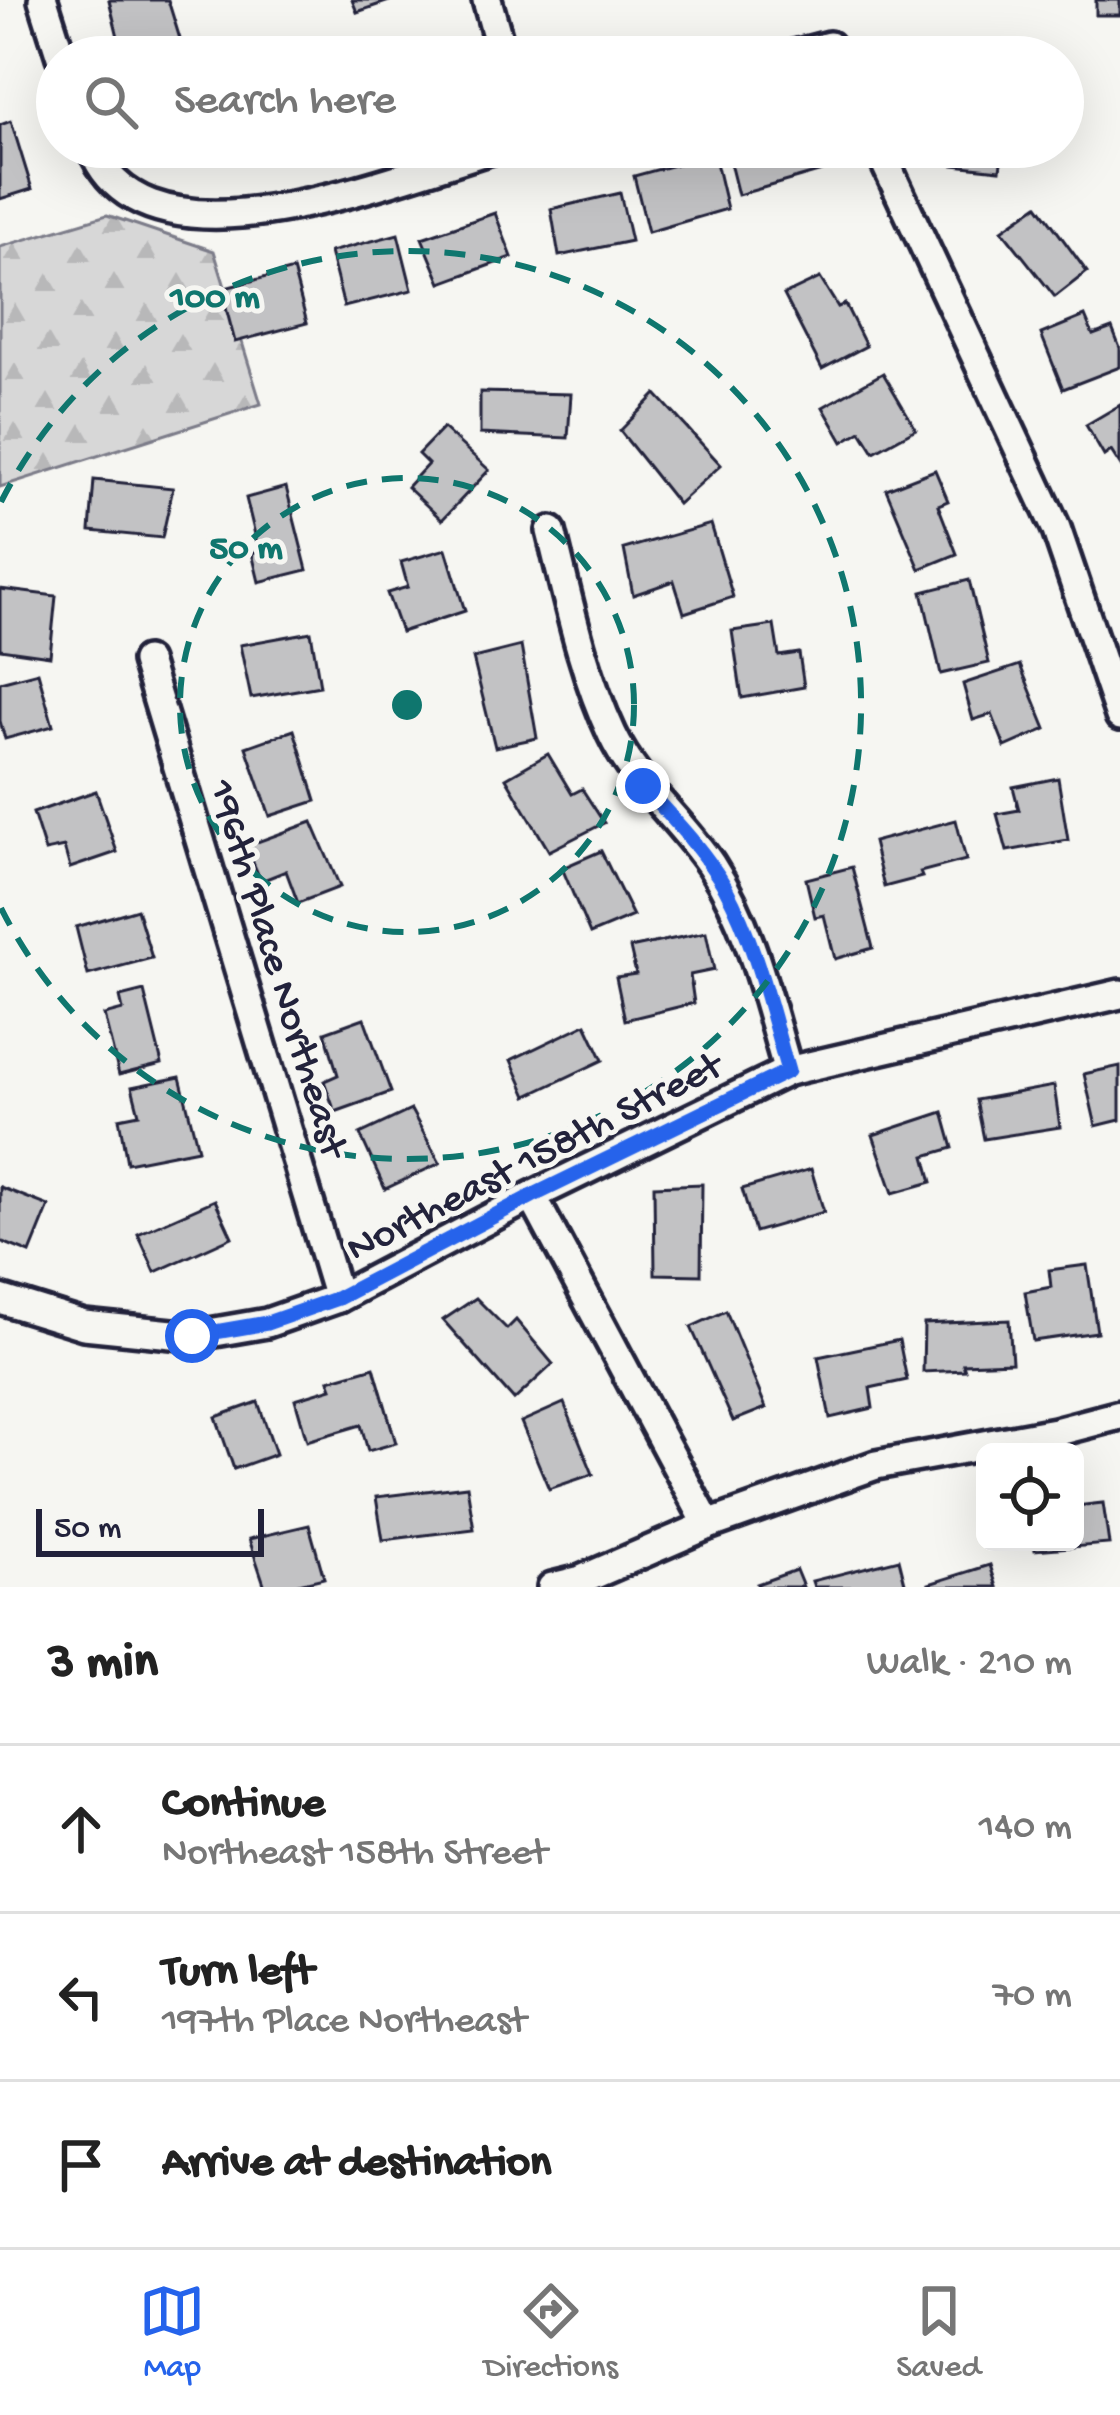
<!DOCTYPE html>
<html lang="en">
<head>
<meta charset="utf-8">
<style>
	body { margin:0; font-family:"Gochi Hand",sans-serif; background:#f2f2f2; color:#222 }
	.controls { position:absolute; right:36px; bottom:36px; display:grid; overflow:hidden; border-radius:18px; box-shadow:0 12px 48px #0002 }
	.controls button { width:108px; height:108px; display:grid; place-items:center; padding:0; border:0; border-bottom:3px solid #e0e0e0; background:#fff; color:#222; font:60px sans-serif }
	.scale { position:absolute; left:36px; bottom:30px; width:228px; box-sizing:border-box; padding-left:12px; border:6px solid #22223b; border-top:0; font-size:33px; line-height:42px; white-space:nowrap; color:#22223b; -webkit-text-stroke:9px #f6f6f2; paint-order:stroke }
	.stop { position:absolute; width:36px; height:36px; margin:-27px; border:9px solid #2563eb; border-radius:50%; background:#fff }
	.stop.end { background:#2563eb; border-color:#fff; box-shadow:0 3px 12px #0008 }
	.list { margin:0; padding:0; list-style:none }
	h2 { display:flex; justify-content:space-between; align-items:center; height:156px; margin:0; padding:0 48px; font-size:51px }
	h2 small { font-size:39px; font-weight:400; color:#767676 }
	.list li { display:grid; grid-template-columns:78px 1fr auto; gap:36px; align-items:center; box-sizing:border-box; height:168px; padding:0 48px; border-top:3px solid #e0e0e0 }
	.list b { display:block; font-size:45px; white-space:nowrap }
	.list p { margin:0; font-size:39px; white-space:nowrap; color:#767676 }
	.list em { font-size:39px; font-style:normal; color:#767676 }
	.icon { flex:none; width:66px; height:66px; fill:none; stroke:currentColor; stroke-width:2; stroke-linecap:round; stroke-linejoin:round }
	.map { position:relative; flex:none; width:1120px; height:1587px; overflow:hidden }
	.search { position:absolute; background:#fff; box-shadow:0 12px 48px #0002; left:36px; right:36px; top:36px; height:132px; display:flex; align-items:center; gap:30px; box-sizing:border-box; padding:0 42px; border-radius:66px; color:#767676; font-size:45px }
	.sheet { height:660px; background:#fff }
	nav { display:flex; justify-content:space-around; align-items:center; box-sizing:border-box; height:168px; border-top:3px solid #e0e0e0; background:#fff; font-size:33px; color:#767676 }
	nav a { display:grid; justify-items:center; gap:6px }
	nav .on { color:#2563eb }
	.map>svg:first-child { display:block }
</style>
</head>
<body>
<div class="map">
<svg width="1120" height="1587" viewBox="0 0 1120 1587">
	<defs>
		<pattern id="forest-firs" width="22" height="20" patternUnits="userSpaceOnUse" patternTransform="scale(3)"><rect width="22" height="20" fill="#d7d7d7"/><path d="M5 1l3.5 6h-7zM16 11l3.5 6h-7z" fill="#b8b8b9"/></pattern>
	</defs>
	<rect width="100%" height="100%" fill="#f6f6f2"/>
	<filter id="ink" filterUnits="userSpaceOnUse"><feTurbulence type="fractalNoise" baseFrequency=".00833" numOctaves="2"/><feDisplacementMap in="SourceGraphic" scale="24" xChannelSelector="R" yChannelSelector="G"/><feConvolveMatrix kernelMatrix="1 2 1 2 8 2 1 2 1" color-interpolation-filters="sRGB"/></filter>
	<g filter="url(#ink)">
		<polygon fill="url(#forest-firs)" stroke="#7c7c89" stroke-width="3" points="107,215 214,251 261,404 0,487 0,247"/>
		<g fill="#c2c2c4" stroke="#22223b" stroke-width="3">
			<polygon points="109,0 168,0 184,52 163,57 123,57"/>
			<polygon points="352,0 392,0 357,12"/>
			<rect x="1096" y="0" width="24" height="15"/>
			<polygon points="11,121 32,189 0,199 0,125"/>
			<polygon points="756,147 821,147 829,169 738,195 728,155"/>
			<polygon points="956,147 1003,147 1000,170 953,165"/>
			<polygon points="714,154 727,209 648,232 634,176"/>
			<polygon points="620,193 631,241 559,256 551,209"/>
			<polygon points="1038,205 1087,272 1055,297 1002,230"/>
			<polygon points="495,213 512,257 441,283 422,238"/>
			<polygon points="398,234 412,290 344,307 330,252"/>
			<polygon points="293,270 307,323 235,342 221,289"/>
			<polygon points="820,278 838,307 845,304 866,346 822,369 784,295"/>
			<polygon points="1085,316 1093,335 1112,328 1120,348 1120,367 1063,389 1041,334"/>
			<polygon points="883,373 916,429 874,452 861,431 843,442 823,407"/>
			<polygon points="480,392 571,394 568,438 480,434"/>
			<polygon points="656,394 721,465 678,504 620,431"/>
			<polygon points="1120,405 1120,465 1111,451 1104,456 1086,425"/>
			<polygon points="443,428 489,470 442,520 407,487 428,464 418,454"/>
			<polygon points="935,470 948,501 938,505 957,554 920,569 886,489"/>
			<polygon points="94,480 173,488 162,538 90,531"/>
			<polygon points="286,487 307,570 259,582 252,553 259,551 246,498"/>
			<polygon points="711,524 733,597 684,613 674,581 633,595 624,549"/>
			<polygon points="446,549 465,611 401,632 387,593 408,587 401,562"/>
			<polygon points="969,580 989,663 941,674 922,592"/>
			<polygon points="0,589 56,596 50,656 0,649"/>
			<polygon points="774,625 779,656 799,653 804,687 742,698 732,631"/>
			<polygon points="311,632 320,686 251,698 240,645"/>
			<polygon points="521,646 537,738 495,747 473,658"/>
			<polygon points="1020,665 1046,729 1005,747 992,714 973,720 963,684"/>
			<polygon points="38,672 53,726 5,739 0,721 0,682"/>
			<polygon points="294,730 316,801 270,816 246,747"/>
			<polygon points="548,754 572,794 582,789 604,823 549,851 506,778"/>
			<polygon points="1058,778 1068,840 1007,851 997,814 1019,810 1013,787"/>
			<polygon points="96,791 117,852 70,868 64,847 45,851 33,813"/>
			<polygon points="956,820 966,860 920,872 922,877 884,887 873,842"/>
			<polygon points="312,822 340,887 298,903 286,871 261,881 246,846"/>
			<polygon points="601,851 633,916 590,934 562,868"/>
			<polygon points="852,867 873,948 835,959 824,915 815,917 806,879"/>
			<polygon points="137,909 152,958 88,975 76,927"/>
			<polygon points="706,932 714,970 690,975 694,1003 625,1020 616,977 636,974 630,948"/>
			<polygon points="144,991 162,1064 119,1075 104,1015 123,1010 120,997"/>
			<polygon points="364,1018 391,1092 335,1112 324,1081 338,1075 325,1032"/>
			<polygon points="586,1024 603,1060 527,1096 511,1060"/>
			<polygon points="1120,1066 1120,1120 1096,1126 1084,1074"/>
			<polygon points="180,1077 198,1149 127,1163 119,1118 139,1114 132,1087"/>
			<polygon points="1054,1086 1060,1127 984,1139 976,1100"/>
			<polygon points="411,1110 440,1163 385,1189 360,1134"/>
			<polygon points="943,1112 953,1148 925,1156 932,1182 893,1193 873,1135"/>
			<polygon points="811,1169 824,1212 755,1232 742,1189"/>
			<polygon points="702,1184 701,1275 655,1274 654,1186"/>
			<polygon points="0,1187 49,1206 30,1253 0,1241"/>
			<polygon points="215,1200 232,1237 155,1272 138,1234"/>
			<polygon points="1087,1265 1097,1332 1033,1341 1025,1292 1051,1287 1049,1270"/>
			<polygon points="476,1298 507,1329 516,1320 553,1364 514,1400 443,1320"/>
			<polygon points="726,1311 766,1408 733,1421 691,1327"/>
			<polygon points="1009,1320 1012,1362 963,1364 965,1370 923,1372 924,1324"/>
			<polygon points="899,1340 907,1380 870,1388 873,1408 830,1418 818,1357"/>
			<polygon points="374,1367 396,1443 368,1451 361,1425 307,1441 295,1399 332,1388 329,1380"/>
			<polygon points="258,1402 276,1454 234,1469 216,1417"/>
			<polygon points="564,1403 593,1474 549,1489 521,1422"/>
			<polygon points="467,1486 474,1529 383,1540 376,1497"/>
			<polygon points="1103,1503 1109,1544 1035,1550 1034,1542 1075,1542 1075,1506"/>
			<polygon points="309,1525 324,1578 286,1587 265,1587 249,1539"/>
			<polygon points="899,1559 906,1587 814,1587 812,1581"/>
			<polygon points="990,1565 997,1587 930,1587 929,1584"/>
			<polygon points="796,1570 803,1587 758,1587 757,1584"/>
		</g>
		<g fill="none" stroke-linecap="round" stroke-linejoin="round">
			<g stroke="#22223b" stroke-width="36">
				<g id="minor">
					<polyline points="43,0 61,57"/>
					<polyline points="487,0 503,57"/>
					<polyline points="787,57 829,46 834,57"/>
					<path d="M92,147C145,283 400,175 499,147"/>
					<polyline points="878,147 1056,528 1120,716"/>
					<path d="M551,531C568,599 582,670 612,734C636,785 680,819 711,865C752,928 767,1000 788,1071"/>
					<polyline points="146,661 338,1298"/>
					<polyline points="532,1196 708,1525"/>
					<polyline points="0,1299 84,1325 192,1336 267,1323 338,1298 532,1196 788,1071 1120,994"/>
					<polyline points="552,1587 581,1580 708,1525 876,1465 1055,1432 1120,1415"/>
				</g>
			</g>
			<use href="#minor" stroke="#f6f6f2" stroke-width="27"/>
		</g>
	</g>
	<g fill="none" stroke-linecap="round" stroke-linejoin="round" filter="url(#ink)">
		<path stroke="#2563eb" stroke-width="15" d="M192,1336L267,1323L338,1298L532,1196L788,1071C770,1009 756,944 725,887C703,849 672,818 643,786"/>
	</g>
	<g fill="none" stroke="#0f766e" stroke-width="6" stroke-dasharray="21 15">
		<circle cx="407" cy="705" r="227"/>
		<path d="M1 502A454 454 0 1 1 1 908"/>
	</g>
	<g text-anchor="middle" stroke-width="10" stroke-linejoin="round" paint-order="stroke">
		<g font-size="42" fill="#22223b" stroke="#f6f6f2">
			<text transform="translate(282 967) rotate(73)" y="15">196th Place Northeast</text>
			<text transform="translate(532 1153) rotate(-27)" y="15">Northeast 158th Street</text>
		</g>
	</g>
	<circle cx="407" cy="705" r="18" fill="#0f766e" stroke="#f6f6f2" stroke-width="6"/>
	<g font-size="36" text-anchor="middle" font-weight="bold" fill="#0f766e" stroke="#f6f6f2" stroke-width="10" stroke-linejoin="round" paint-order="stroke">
		<text x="215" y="306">100 m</text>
		<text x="246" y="557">50 m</text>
	</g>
</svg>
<div class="controls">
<button><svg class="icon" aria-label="locate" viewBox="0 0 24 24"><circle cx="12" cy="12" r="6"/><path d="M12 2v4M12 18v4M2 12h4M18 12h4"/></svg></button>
</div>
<div class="scale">50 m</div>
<div class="stop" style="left:192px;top:1336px"></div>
<div class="stop end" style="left:643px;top:786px"></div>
<div class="search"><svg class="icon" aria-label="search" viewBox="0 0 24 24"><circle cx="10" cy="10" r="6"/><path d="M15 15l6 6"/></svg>Search here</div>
</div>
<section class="sheet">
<h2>3 min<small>Walk · 210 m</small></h2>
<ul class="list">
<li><svg class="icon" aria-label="ahead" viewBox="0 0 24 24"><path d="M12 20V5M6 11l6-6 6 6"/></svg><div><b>Continue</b><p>Northeast 158th Street</p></div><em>140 m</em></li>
<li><svg class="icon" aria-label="left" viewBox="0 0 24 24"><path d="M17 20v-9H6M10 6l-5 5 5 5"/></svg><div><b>Turn left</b><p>197th Place Northeast</p></div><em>70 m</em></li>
<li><svg class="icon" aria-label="arrive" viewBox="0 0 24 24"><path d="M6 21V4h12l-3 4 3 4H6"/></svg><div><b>Arrive at destination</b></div></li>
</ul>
</section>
<nav>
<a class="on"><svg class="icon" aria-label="map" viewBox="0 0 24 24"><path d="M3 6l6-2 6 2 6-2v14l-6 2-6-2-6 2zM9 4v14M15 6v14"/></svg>Map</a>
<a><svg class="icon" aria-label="directions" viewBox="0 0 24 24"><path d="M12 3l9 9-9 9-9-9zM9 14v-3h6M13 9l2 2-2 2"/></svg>Directions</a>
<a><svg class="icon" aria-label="saved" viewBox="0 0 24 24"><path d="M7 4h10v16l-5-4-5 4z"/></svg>Saved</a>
</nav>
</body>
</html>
